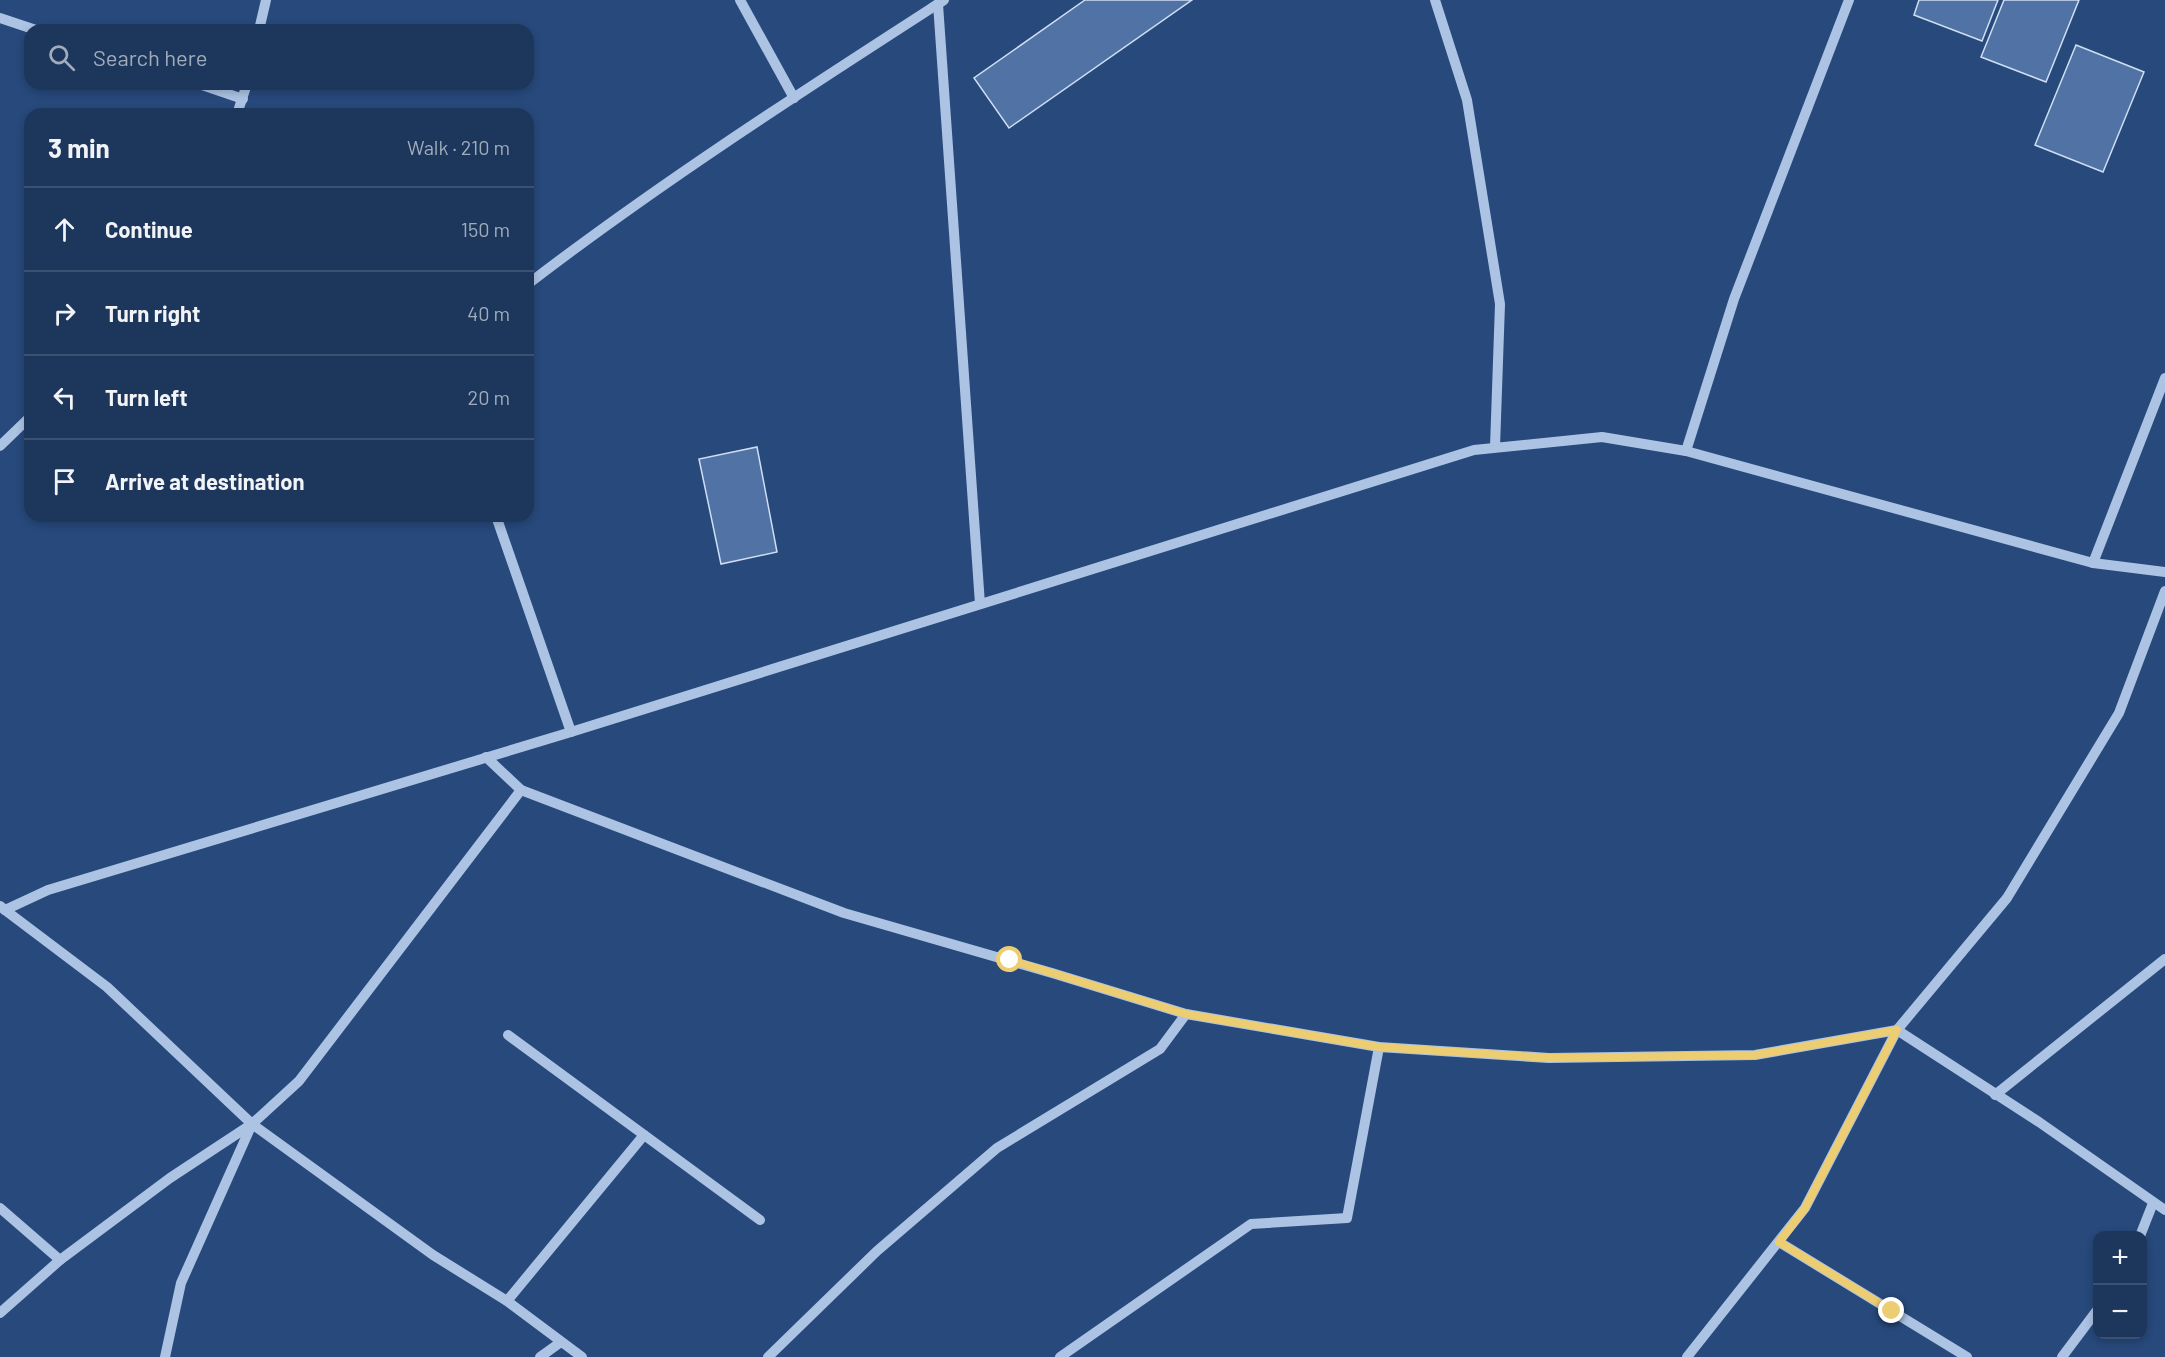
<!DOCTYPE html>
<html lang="en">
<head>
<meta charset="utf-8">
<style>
	body { margin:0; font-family:Barlow,sans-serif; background:#2a4265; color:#f1f3f6 }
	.controls { position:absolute; right:18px; bottom:18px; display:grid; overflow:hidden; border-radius:12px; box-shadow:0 3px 9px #0003 }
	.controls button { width:54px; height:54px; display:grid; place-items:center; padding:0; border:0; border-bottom:2px solid #3b5172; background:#1d375c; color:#f1f3f6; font:30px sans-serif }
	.stop { position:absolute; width:18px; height:18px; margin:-14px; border:4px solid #eccd72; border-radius:50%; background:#fff }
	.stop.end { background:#eccd72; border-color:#fff; box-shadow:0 2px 6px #0008 }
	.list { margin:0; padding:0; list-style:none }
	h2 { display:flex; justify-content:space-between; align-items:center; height:78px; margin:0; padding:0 24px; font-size:26px }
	h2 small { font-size:20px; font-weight:400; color:#a0acbb }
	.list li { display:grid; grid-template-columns:39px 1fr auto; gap:18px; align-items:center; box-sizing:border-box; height:84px; padding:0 24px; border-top:2px solid #3b5172 }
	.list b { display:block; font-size:22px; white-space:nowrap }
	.list em { font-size:20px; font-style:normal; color:#a0acbb }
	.icon { flex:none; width:33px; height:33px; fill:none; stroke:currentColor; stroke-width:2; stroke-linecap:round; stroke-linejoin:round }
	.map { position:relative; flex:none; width:2165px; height:1357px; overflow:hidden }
	.search { position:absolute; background:#1d375c; box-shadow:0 3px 9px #0003; left:24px; top:24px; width:510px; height:66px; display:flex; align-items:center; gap:15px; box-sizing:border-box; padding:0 21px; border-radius:18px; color:#a0acbb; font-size:22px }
	.panel { position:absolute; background:#1d375c; box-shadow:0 3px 9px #0003; left:24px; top:108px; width:510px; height:414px; border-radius:18px }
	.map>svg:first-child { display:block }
</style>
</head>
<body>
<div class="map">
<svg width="2165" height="1357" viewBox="0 0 2165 1357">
	<rect width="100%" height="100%" fill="#27497b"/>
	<g fill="#5072a4" stroke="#cedef3" stroke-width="1.5">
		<polygon points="1085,0 1192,0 1009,128 974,78"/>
		<polygon points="1919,0 1998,0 1982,41 1914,15"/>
		<polygon points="2004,0 2079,0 2046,82 1981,57"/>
		<polygon points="2076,45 2144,72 2103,172 2035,145"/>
		<polygon points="757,447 777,552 721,564 699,459"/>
	</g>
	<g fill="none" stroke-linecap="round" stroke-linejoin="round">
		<g stroke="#acc3e4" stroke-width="10">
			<polyline points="740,0 794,98"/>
			<polyline points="1435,0 1467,100 1500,304 1495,447"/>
			<polyline points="938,4 980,604"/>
			<polyline points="0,18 36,30"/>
			<polyline points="259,30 266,0"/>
			<polyline points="199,84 243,99"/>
			<polyline points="237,114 247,84"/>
			<path d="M528,284C661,182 803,91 944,0"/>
			<polyline points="0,446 30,417"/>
			<polyline points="1686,451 1734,299 1849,0"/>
			<polyline points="496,516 571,732"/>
			<polyline points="2093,563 2165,378"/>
			<polyline points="486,757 521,790 844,913 1052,973 1186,1014 1379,1047 1549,1058 1755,1055 1897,1030 2039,1122 2165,1210"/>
			<polyline points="0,906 5,910 48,890 571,732 1474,450 1602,437 1686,451 2093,563 2165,572"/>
			<polyline points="5,910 107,987 252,1124 433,1255 507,1301 582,1357"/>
			<polyline points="508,1035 760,1220"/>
			<polyline points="1995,1095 2165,959"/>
			<polyline points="0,1208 60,1260 170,1178 252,1124 299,1081 521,790"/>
			<polyline points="2140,1236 2153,1203"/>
			<polyline points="1779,1242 1967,1357"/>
			<polyline points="507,1301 644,1135"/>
			<polyline points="0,1313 60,1260"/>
			<polyline points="165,1357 181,1283 252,1124"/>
			<polyline points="540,1357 561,1342"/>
			<polyline points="768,1357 877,1251 997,1148 1160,1049 1186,1014"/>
			<polyline points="1060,1357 1251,1224 1347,1218 1379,1047"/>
			<polyline points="1687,1357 1805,1208 1897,1030 2007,898 2119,713 2165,591"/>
			<polyline points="2062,1357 2098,1309"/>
		</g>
	</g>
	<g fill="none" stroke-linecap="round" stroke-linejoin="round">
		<polyline stroke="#eccd72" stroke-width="8" points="1010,960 1186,1014 1379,1047 1550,1058 1755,1055 1897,1030 1805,1208 1779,1242 1892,1311"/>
	</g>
</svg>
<div class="controls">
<button>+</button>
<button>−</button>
</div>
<div class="stop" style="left:1010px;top:960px"></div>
<div class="stop end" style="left:1892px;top:1311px"></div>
<div class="search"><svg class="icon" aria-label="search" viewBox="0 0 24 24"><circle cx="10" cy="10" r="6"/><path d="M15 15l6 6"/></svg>Search here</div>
<section class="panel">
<h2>3 min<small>Walk · 210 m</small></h2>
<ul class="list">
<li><svg class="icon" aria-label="ahead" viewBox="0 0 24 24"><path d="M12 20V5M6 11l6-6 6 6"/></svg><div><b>Continue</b></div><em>150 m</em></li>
<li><svg class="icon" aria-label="right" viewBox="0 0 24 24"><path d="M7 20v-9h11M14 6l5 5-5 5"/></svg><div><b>Turn right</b></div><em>40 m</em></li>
<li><svg class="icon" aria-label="left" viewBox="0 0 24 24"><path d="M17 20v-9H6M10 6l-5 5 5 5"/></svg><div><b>Turn left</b></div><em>20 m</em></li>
<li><svg class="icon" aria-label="arrive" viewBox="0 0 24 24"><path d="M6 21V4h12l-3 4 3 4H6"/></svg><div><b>Arrive at destination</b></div></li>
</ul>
</section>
</div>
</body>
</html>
